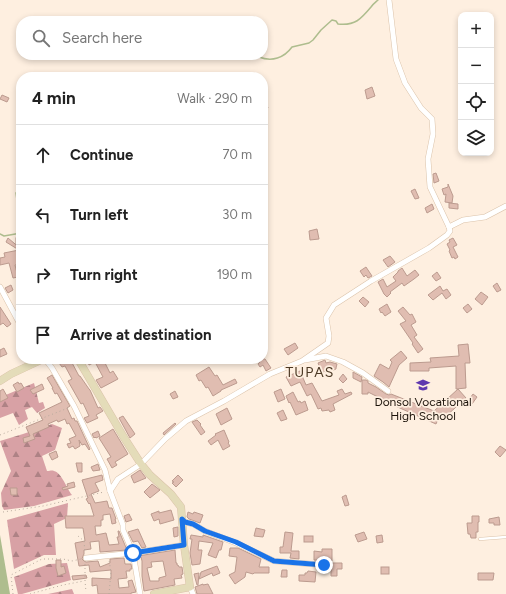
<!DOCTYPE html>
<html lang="en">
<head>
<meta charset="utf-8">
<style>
	body { margin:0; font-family:Figtree,sans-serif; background:#f6f6f6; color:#222 }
	.controls { position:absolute; right:12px; top:12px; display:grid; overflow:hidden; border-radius:8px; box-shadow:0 2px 6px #0003 }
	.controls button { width:36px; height:36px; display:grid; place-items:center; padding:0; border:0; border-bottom:1px solid #e0e0e0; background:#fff; color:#222; font:20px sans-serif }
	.stop { position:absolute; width:12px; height:12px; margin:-9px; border:3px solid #1a73e8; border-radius:50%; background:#fff }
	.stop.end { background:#1a73e8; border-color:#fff; box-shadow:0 1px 4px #0008 }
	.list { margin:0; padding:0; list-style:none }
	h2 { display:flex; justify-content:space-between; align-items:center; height:52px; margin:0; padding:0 16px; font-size:17px }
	h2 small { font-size:13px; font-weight:400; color:#767676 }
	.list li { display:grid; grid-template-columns:26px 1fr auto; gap:12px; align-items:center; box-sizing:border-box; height:60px; padding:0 16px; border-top:1px solid #e0e0e0 }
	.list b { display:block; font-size:15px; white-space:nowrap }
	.list em { font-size:13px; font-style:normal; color:#767676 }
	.icon { flex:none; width:22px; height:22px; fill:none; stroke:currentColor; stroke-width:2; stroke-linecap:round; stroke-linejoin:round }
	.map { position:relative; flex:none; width:506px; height:594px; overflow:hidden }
	.search { position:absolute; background:#fff; box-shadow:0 2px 6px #0003; left:16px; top:16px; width:252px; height:44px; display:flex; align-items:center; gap:10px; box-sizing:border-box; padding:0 14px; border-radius:16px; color:#767676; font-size:15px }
	.panel { position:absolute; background:#fff; box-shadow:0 2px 6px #0003; left:16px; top:72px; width:252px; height:292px; border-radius:16px }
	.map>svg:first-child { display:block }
</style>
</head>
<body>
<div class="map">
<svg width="506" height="594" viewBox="0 0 506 594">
	<defs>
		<pattern id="forest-firs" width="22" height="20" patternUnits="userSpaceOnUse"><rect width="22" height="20" fill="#d8a1a5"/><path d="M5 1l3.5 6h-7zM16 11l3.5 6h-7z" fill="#ae8285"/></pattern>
	</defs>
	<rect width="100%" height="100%" fill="#feefe0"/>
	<g fill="url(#forest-firs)">
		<polygon points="34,383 39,403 43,402 45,408 37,413 32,407 25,410 28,419 19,425 13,413 0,418 0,395 1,397"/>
		<path d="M52,424L62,428L55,450L42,456L47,471C50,471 52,470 54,471C62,473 67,489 72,495L34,506L4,510L2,506L1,493L11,471L0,441L23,434Z"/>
		<polygon points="68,503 67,518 54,524 56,555 44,555 14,569 7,520"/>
		<polygon points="67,563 71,580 22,594 18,594 14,577 49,564"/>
		<polygon points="72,589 74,594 48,594"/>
	</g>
	<polygon fill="#aebd8e" points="0,535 10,594 0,594"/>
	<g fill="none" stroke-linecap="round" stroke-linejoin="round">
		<g stroke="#aebd8e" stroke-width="1.5">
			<path d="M259,57C272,62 284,58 292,47L309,43L313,40L321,30L332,20L336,21L338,24C355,26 361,19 371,7C373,4 376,2 378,0"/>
			<polyline points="21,187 16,193 17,200 21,201"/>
			<polyline points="0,234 4,236 21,233"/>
		</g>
	</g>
	<g fill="#e0bdb1" stroke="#bc9b8f" fill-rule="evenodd">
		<polygon points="372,87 375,96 367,99 365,90"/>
		<polygon points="2,95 9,98 7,102 0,99"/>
		<polygon points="263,105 268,107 263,120"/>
		<polygon points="436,173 439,181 434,183 433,174"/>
		<polygon points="448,184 453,196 452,203 445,202 446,194 444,195 442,189 448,187"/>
		<polygon points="415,189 419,198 415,199 411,191"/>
		<polygon points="449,203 458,204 458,209 449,208"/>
		<polygon points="432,204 434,209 427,213 425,208"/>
		<polygon points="317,229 319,239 310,240 309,231"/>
		<polygon points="8,238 21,249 20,250 21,264 15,265 18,277 13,278 9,263 0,265 0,258 5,257 4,253 19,250 6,242"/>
		<rect x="16" y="238" width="5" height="7"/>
		<polygon points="453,238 457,245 453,247 458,257 455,259 454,257 452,258 449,251 450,250 447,244 450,242 449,240"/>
		<polygon points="390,256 395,262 388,267 383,260"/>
		<polygon points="366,267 372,276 368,278 366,275 364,277 360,271"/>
		<polygon points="402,268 407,276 415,270 419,275 414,279 404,286 402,283 390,292 391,293 387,297 384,294 378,282 383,279 387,287 396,281 393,277 398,272 398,271"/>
		<polygon points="437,272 441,278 436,281 432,276"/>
		<polygon points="497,283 501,290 497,292 493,286"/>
		<polygon points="11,285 13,290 8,293 5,288"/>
		<polygon points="440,286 443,291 447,289 451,295 446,299 442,293 433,300 428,295"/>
		<polygon points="481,292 488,297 482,305 475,299"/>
		<polygon points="363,297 369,302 365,307 359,301"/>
		<polygon points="387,304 391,312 385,316 382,312 381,313 379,309"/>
		<polygon points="468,304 472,309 467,313 463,308"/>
		<polygon points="0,307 11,324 7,327 3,323 0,325"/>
		<polygon points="403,307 410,315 412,314 416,322 411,325 417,335 414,337 423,349 418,353 412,344 413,343 400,324 406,321 398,311"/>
		<polygon points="295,343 298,348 288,355 284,349"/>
		<polygon points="468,344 470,363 465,363 466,388 456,389 456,366 429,368 429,371 410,371 410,363 431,362 430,358 459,356 458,345"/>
		<polygon points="4,348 7,354 0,357 0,350"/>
		<polygon points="401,351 407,358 399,365 389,387 383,382 374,376 380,364 389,369 392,362 390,360"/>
		<polygon points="59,359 70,359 79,376 80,376 89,389 90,390 98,408 100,407 103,411 96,415 98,418 87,423 84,418 89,416 83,403 81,404 68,381 72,379 65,366 62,367 59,363 61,362"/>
		<polygon points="87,359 103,359 110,373 113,371 118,379 101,388 96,380 103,377 95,362 89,365"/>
		<polygon points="257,359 265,359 271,368 266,371 263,365 260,367 258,364 260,362"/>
		<polygon points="325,360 326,363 330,362 337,364 336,368 336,369 326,373 325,371 322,373 318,363"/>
		<polygon points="209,367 215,376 217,375 223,385 235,379 237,383 221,390 221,391 213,396 208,387 206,388 201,380 199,381 196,375"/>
		<polygon points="300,371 306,385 312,383 322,401 339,395 337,391 342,389 345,394 351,392 352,394 333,404 335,410 330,412 329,410 322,411 321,408 318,409 311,394 307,396 300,382 291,386 286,377"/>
		<polygon points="353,372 362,377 361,382 353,378"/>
		<polygon points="343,374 347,379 343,383 339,379"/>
		<polygon points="52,375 70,406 67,408 72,419 74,418 75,421 77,421 90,449 89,450 85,444 82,445 79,440 80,446 75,449 73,446 69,448 67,444 71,443 69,439 76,436 69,423 67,424 65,419 58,422 57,420 48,424 49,427 33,434 35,439 24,443 23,438 30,436 26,427 43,420 39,413 62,402 57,393 55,394 52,388 53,388 47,378"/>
		<polygon points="362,380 366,380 368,381 368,383 376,387 386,394 389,395 391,394 434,411 458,389 466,398 445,417 441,412 436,424 384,401 384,400 368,392 368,394 362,394"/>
		<polygon points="18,382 19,384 21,383 24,388 17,392 13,385"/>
		<polygon points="42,384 44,389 33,394 30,390"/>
		<polygon points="3,389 8,398 0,402 0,391"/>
		<polygon points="281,389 285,399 278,402 274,392"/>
		<polygon points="175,391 178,397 173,399 170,394"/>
		<polygon points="293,392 298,402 300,401 301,403 305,401 308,410 296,415 290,402 289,403 286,396"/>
		<polygon points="473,394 477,397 472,404 468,401"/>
		<polygon points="227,408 232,419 221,425 216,414"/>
		<polygon points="283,410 287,419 281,421 277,413"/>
		<polygon points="123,416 135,434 130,438 119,418"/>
		<polygon points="197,420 201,424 200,425 205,432 201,435 192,422"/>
		<polygon points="175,423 176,424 164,435 163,433"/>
		<polygon points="113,429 128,454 115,462 117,465 112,468 107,459 111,457 99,438"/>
		<polygon points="224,430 229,442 228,443 230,446 223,450 218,440 211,445 208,441 216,435 215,434"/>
		<polygon points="98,431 100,436 96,438 95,437 94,438 92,434"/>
		<polygon points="500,446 506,450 500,457 495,452"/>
		<polygon points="56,451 58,457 52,460 49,454"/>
		<polygon points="76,463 82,463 82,472 78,472"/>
		<polygon points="98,464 100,470 93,471 91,467"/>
		<polygon points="140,470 146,478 134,483 131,476"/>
		<polygon points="102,475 103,480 95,483 99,491 91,494 95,503 107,501 109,508 112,508 116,519 115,519 116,523 112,524 110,514 103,515 103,520 101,520 101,526 95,526 96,535 106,533 109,545 119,544 117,537 119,537 118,531 119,531 127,550 100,552 99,541 90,542 91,549 84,550 84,554 83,556 82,559 84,561 86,562 98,561 100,567 110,563 110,559 124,558 125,564 131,564 132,569 130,569 130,571 126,571 127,578 118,579 119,588 129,587 128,581 132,580 136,592 131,593 131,594 98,594 97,585 92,586 92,578 111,579 111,570 90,572 89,565 79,566 75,543 85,541 83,528 66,528 65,516 94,516 90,503 89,504 86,499 88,498 82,480"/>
		<polygon points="178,475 183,480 176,487 172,483 174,482 172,481"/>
		<polygon points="74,482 75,487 63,490 62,488 68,486 67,484"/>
		<polygon points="152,484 160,490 150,498 144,492"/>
		<polygon points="10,488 17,488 17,495 11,495"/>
		<polygon points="346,495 349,505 345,506 342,497"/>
		<polygon points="171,510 174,520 160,524 159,519 154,521 151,514 159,511 159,513"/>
		<polygon points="188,512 193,514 194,512 203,515 200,523 189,519 187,517"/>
		<polygon points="129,514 132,520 126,522 124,516"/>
		<polygon points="472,516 479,516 479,522 478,522 478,532 476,532 476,538 471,538 470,534 468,534 467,523 472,523"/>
		<polygon points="499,517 500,525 494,525 494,523 489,523 489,519"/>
		<polygon points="178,527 178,536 174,537 173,528"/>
		<polygon points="256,528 265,530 263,537 254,536"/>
		<polygon points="138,529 146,547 142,548 138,541 133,542 128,532"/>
		<polygon points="285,532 293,533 291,551 299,551 299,559 290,558 291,553 280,553 280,547 283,547"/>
		<polygon points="364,532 367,539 358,542 355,535"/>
		<polygon points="191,535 203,537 203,535 223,542 221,550 219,550 216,558 208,555 213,543 199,541 198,550 202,550 200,564 192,565 190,553 192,539 190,539"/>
		<polygon points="382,535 383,542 377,543 376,536"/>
		<rect x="304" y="536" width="9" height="6"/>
		<polygon points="230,548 238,548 261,559 259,567 269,567 269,573 254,573 253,574 246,572 245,577 235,584 229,575 235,572 237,557 229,556"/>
		<polygon points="322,549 332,549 332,561 314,560 314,551 322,552"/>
		<path d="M175,550L176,563H177V565H178L179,567H182L183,574L181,575L182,578L174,579L175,585L144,591L142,576V561L141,557L138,558V556ZM163,561L166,576L159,578V581H150L147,568L152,567L151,562Z"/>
		<polygon points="56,560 61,560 61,567 64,566 66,573 58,576 56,568"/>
		<polygon points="331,563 342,563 342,569 337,569 337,576 331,576"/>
		<polygon points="217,566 220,573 213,576 212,573 199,579 201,572"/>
		<rect x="381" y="567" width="8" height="7"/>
		<polygon points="282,570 287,570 287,577 281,577"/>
		<polygon points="308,571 316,572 315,582 299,581 299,575 305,575 305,573 307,573"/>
		<polygon points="199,573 198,585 197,585 194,574"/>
		<polygon points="478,573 494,573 493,580 478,580"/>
		<polygon points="86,575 87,578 73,580 72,576"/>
		<polygon points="203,584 203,585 208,584 213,594 197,594 195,587"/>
	</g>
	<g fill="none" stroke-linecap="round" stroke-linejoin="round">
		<g stroke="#dbc3aa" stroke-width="3.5">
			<polyline id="lane" points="480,539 506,537"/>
		</g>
		<g stroke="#dbc3aa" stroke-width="6">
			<g id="street">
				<polyline points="449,227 463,220 485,217 506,206"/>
				<polyline points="0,287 21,326"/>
				<polyline points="45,359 52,368 74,406 105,470 110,491 123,525 123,530 133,553 140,594"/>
				<polyline points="305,360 326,356 343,362 363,373 388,391"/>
				<polyline points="110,491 118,479 141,464 165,439 186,421 224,401 270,374 302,361 328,343 329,336 326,318 334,305 371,281 429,248 447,235 450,231 449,227 430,187 428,159 433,134 432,119 421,108 405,83 396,59 389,0"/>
				<polyline points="182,519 185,522 193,524 205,531 236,543 274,561 324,565"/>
				<polyline points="86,558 133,553 184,545"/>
				<polyline points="190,587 193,594"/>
			</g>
		</g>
		<g stroke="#dbc3aa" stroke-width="8">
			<g id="secondary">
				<polyline points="78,359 123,436 141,464 150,475 171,494 181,507 184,545 190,587 154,594"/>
				<polyline points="0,381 11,374 43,359"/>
			</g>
		</g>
		<g stroke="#b8ab9e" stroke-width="1" stroke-dasharray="1 3" stroke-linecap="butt">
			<polyline points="0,435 68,408"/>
			<polyline points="3,512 43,506 104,492"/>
			<polyline points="78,536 84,541 85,553"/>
			<polyline points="85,564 85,581 86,592"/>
			<polyline points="13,594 11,575 42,559 63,559 72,561 81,559"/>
			<polyline points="30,594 63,585 84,581"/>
			<polyline points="109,594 111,572 109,560"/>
		</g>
		<use href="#lane" stroke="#fff" stroke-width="2.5"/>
		<use href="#street" stroke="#fff" stroke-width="5"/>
		<use href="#secondary" stroke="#e4dcb9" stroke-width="7"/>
	</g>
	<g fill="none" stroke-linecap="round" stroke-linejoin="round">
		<polyline stroke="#1a73e8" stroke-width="5" points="133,553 184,545 182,519 185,522 193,524 205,531 236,542 274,561 324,565"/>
	</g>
	<defs>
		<g id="school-bare" transform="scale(1.08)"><path d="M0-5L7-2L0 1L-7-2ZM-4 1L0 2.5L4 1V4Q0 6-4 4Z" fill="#5f37af" stroke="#feefe0" stroke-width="2.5" paint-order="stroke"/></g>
	</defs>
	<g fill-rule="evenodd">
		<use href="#school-bare" x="423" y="385"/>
	</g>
	<g text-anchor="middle" stroke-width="3.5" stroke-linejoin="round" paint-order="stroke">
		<g font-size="12" fill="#1c130a" stroke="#feefe0">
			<text x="423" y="406">Donsol Vocational<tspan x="423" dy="14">High School</tspan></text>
		</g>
		<g font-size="14" letter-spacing="1" fill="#4c3924" stroke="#feefe0">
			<text x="310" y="377">TUPAS</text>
		</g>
	</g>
</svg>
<div class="controls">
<button>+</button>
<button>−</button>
<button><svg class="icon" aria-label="locate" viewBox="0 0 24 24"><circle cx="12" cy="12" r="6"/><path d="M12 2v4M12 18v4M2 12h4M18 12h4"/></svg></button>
<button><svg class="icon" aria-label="layers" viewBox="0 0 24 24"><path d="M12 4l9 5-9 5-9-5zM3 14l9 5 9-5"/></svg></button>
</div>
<div class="stop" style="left:133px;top:553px"></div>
<div class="stop end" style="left:324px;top:565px"></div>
<div class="search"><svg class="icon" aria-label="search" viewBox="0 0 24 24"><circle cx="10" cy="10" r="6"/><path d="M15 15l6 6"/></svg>Search here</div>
<section class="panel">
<h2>4 min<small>Walk · 290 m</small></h2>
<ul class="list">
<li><svg class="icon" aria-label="ahead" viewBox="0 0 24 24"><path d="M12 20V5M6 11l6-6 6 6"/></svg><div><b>Continue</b></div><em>70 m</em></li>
<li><svg class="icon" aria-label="left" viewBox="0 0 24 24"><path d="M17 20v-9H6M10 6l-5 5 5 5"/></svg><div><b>Turn left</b></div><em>30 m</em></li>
<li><svg class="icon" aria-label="right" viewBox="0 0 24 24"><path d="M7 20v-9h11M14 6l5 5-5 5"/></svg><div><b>Turn right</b></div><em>190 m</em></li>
<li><svg class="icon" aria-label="arrive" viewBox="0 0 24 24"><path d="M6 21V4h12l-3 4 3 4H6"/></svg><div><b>Arrive at destination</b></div></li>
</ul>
</section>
</div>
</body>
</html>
